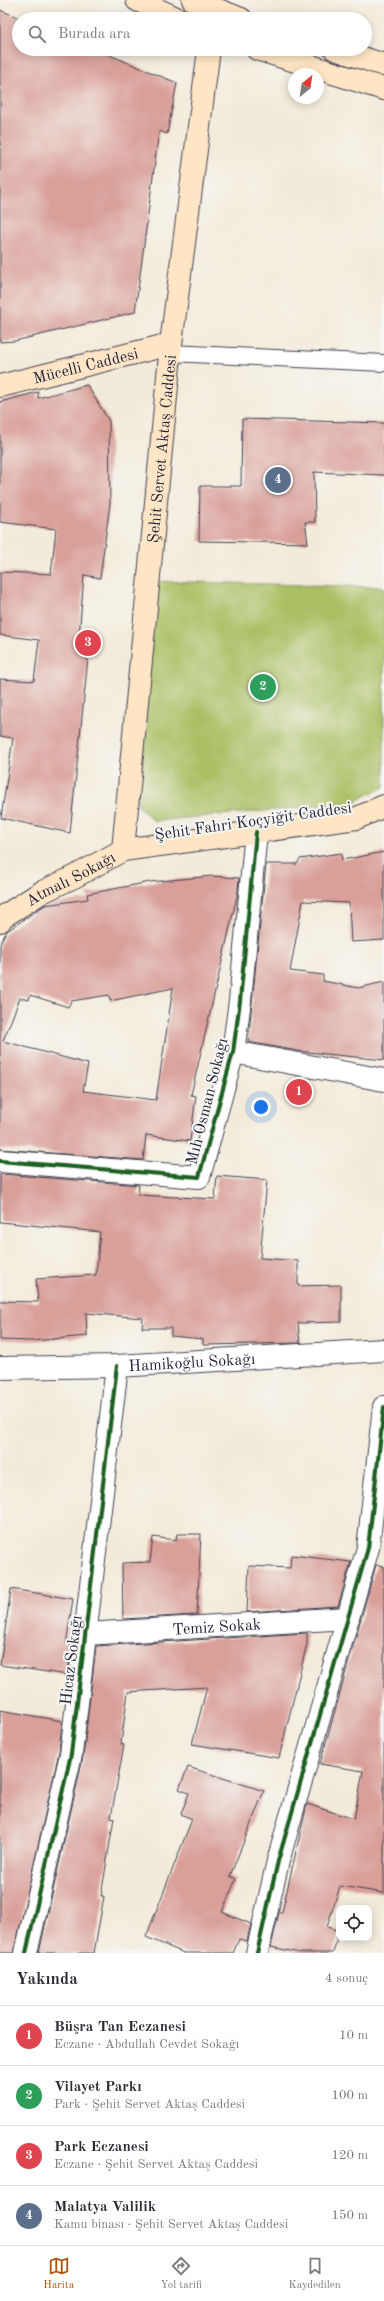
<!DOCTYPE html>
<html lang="tr">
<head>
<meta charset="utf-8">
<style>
	body { margin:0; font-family:"Old Standard TT",serif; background:#f7f7f7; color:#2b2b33 }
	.controls { position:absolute; right:12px; bottom:12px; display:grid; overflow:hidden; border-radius:8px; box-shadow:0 2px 10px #0003 }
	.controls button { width:36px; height:36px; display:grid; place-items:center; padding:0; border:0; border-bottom:1px solid #e1e1e2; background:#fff; color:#2b2b33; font:20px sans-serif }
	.compass { position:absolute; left:288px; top:68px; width:36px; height:36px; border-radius:50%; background:#fff; box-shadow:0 2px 10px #0003; rotate:30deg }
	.you { position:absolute; left:261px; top:1107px; width:14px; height:14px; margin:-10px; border:3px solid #fff; border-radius:50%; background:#1a73e8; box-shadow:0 0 0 6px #1a73e833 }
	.badge { display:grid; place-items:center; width:26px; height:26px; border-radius:50%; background:#b45309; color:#fff; font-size:13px; font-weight:700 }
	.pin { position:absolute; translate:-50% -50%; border:2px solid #fff; box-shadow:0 1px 4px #0006 }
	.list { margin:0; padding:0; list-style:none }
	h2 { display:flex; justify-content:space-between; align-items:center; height:52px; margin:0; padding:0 16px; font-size:17px }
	h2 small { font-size:13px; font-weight:400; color:#7c7c81 }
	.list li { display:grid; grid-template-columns:26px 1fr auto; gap:12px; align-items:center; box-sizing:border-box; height:60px; padding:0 16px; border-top:1px solid #e1e1e2 }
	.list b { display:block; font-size:15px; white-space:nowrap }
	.list p { margin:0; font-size:13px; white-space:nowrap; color:#7c7c81 }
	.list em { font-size:13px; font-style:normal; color:#7c7c81 }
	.icon { flex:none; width:22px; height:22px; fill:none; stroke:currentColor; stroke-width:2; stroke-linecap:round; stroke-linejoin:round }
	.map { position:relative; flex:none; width:384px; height:1953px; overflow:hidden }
	.search { position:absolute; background:#fff; box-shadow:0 2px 10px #0003; left:12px; right:12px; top:12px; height:44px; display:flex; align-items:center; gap:10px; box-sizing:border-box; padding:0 14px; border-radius:22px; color:#7c7c81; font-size:15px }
	.sheet { height:292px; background:#fff }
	nav { display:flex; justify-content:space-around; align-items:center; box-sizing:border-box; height:56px; border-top:1px solid #e1e1e2; background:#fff; font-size:11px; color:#7c7c81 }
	nav a { display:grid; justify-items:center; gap:2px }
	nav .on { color:#b45309 }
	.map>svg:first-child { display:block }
</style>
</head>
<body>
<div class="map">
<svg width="384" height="1953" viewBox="0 0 384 1953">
	<rect width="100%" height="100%" fill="#f6f6f2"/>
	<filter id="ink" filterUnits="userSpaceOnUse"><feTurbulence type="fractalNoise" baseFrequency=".025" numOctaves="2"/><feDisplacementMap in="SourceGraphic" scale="8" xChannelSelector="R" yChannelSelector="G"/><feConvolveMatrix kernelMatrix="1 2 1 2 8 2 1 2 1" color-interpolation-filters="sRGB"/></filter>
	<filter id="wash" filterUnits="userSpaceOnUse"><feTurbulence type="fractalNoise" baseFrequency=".012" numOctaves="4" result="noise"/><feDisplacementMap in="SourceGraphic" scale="16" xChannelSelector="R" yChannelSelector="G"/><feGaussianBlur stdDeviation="0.9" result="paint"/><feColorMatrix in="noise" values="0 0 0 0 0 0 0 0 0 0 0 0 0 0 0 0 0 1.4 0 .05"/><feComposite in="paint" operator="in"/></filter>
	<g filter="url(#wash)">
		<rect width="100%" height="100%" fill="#f3ebda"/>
		<polygon fill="#aabf64" stroke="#667050" points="151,581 384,587 384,787 351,803 154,821 139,807 134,790"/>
		<g id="blocks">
			<g fill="#d99f98" fill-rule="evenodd">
				<polygon points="0,10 22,19 19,19 19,49 95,49 177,83 167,134 159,131 135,312 15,341 0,342"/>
				<polygon points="87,385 109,421 110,503 100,578 84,575 79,637 90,639 70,833 1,818 13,738 0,736 0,679 34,681 39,640 0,635 0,572 51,574 56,529 0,522 0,402 38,392 38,398"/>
				<polygon points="242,419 384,423 384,475 314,472 315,522 305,522 308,543 199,541 200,486 241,486"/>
				<polygon points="384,852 384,940 351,942 349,903 303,901 290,971 323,975 323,981 358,988 384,982 384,1060 298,1051 248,1042 266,864 297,864 300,859 341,853 342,860"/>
				<path d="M212,876L239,878L238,892L191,1095L196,1096L190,1141L146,1135L143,1160L0,1149V944L7,931L45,905L88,899L87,894L150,882ZM173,988L156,1100L83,1091L88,1064L3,1041L20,998L29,1000L30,995L68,1007L71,1001L109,995L110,1001Z"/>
				<polygon points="0,1174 139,1185 138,1195 215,1199 217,1176 267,1180 260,1258 298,1261 298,1286 341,1285 341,1322 298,1323 300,1343 203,1345 203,1339 171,1336 171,1328 142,1328 143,1318 86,1313 87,1336 32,1341 0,1340 0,1301 38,1302 36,1279 96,1275 100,1232 0,1222"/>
				<polygon points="177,1534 201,1534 197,1615 123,1619 122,1563 150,1562 153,1537 176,1540"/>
				<polygon points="291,1555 351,1562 338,1606 247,1612 249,1566 290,1568"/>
				<polygon points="376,1565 384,1566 384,1893 340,1886 327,1927 339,1931 333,1953 300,1953 271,1947 279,1912 282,1912 307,1804 354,1819 363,1771 320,1764"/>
				<polygon points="11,1589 73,1599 66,1644 71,1644 68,1675 0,1665"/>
				<polygon points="307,1633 307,1644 279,1758 192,1744 207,1687 128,1692 121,1744 124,1745 111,1817 114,1818 101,1896 104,1896 94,1953 39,1953 83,1757 96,1646"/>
				<polygon points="0,1710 62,1721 59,1752 14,1953 0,1953"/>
				<polygon points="188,1767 264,1791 230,1876 236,1879 222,1912 251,1924 247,1941 239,1939 233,1953 184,1953 146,1937 192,1819 181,1814 189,1793 179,1789"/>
			</g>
		</g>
	</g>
	<g filter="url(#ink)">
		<use href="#blocks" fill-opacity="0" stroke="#414053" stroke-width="1"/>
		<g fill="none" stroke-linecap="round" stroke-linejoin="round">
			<g stroke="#414053" stroke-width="18">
				<polyline id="service" points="170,353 384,363"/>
			</g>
			<g stroke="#414053" stroke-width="24">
				<g id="minor">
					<polyline points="233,1052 384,1080"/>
					<polyline points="0,1161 199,1177 233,1052 240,1001 256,832"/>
					<path id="s1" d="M85,1634L348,1618"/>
					<polyline points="26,1953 71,1754 117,1366"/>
				</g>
			</g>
			<g stroke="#414053" stroke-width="24">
				<g id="tertiary">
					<path id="s2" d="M0,1368L117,1366L384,1350"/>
					<polyline points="257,1953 278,1861 368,1548 384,1407"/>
				</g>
			</g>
			<g stroke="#414053" stroke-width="24">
				<g id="secondary">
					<polyline points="137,0 178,19"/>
					<polyline points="193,0 241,19"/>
					<polyline points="257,49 384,89"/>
					<polyline points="335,49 384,65"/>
					<path id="s3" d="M0,386L171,344"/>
					<path id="s4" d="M123,850L171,344L209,49"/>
					<path id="s5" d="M0,921L1,918L42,892L74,877L123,850L357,818L384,806"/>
				</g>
			</g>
			<use href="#service" stroke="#fff" stroke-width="16"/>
			<use href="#minor" stroke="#fff" stroke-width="22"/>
			<use href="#tertiary" stroke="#fff" stroke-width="22"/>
			<use href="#secondary" stroke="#fee5c5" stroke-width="22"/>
			<g stroke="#f6f6f2" stroke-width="6">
				<g id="cycleway">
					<polyline points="0,1161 199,1177 233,1052 240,1001 256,832"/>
					<polyline points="26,1953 71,1754 117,1366"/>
					<polyline points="257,1953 278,1861 368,1548 384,1407"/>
				</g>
			</g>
			<use href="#cycleway" stroke="#1b5e20" stroke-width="4"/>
		</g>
	</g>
	<g text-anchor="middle" stroke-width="4" stroke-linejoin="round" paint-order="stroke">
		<g font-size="16" fill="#22223b" stroke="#f6f6f2">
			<text dy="6" stroke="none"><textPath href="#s3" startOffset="88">Mücelli Caddesi</textPath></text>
			<text dy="6" stroke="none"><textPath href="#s4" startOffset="403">Şehit Servet Aktaş Caddesi</textPath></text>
			<text transform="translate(253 820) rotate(-8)" y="6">Şehit Fahri Koçyiğit Caddesi</text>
			<text dy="6" stroke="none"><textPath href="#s5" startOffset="83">Atmalı Sokağı</textPath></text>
			<text transform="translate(206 1101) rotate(-76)" y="6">Mıh Osman Sokağı</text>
			<text dy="6" stroke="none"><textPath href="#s2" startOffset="192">Hamikoğlu Sokağı</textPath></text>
			<text dy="6" stroke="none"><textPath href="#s1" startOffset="132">Temiz Sokak</textPath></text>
			<text transform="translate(70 1660) rotate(-83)" y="6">Hicaz Sokağı</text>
		</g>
	</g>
</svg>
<div class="controls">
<button><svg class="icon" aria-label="locate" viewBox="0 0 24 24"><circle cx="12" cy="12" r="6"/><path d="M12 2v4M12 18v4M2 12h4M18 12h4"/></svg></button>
</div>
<svg class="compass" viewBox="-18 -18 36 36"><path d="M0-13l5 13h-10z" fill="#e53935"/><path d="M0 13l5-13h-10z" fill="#7c7c81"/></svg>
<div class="you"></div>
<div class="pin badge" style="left:299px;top:1092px;background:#e0444e">1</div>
<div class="pin badge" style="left:263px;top:687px;background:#2e9e5b">2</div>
<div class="pin badge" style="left:88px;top:643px;background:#e0444e">3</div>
<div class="pin badge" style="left:278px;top:480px;background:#5c6f8a">4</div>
<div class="search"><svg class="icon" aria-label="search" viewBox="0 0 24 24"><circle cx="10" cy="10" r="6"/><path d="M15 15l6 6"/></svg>Burada ara</div>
</div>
<section class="sheet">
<h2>Yakında<small>4 sonuç</small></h2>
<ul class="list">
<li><span class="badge" style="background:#e0444e">1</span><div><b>Büşra Tan Eczanesi</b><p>Eczane · Abdullah Cevdet Sokağı</p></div><em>10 m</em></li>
<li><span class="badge" style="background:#2e9e5b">2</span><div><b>Vilayet Parkı</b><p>Park · Şehit Servet Aktaş Caddesi</p></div><em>100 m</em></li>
<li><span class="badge" style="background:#e0444e">3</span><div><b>Park Eczanesi</b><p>Eczane · Şehit Servet Aktaş Caddesi</p></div><em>120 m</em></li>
<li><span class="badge" style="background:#5c6f8a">4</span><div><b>Malatya Valilik</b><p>Kamu binası · Şehit Servet Aktaş Caddesi</p></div><em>150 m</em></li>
</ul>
</section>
<nav>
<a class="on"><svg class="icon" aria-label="map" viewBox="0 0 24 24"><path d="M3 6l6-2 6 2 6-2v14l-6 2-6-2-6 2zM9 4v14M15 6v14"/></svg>Harita</a>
<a><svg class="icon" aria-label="directions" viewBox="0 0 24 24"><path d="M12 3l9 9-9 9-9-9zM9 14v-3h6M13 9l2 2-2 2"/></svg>Yol tarifi</a>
<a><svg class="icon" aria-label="saved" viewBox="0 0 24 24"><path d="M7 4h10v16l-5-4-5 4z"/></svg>Kaydedilen</a>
</nav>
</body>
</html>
